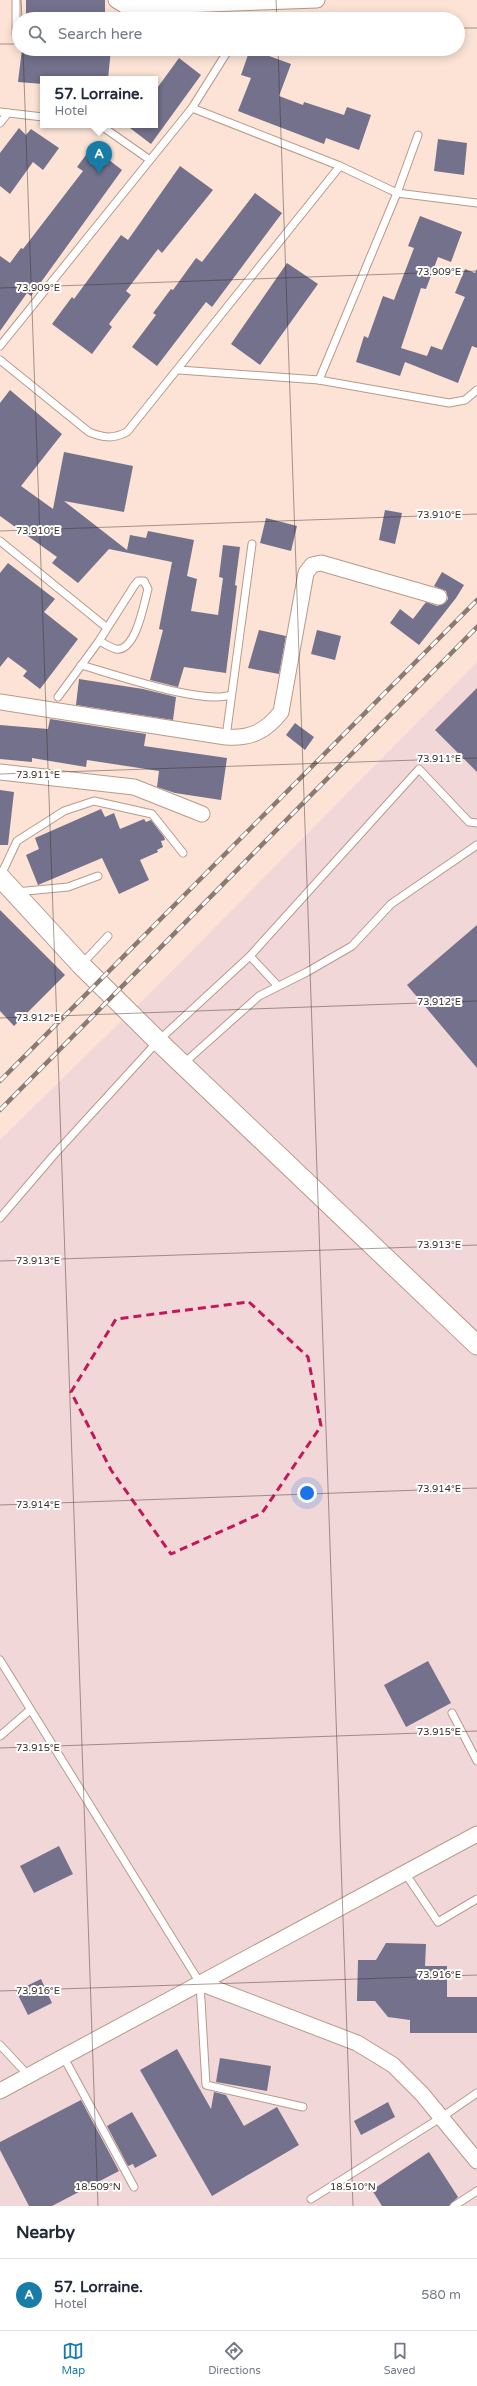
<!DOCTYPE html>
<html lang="en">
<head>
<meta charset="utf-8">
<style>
	body { margin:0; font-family:"Varela Round",sans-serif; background:#f2f2f3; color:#1f2937 }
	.you { position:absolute; left:307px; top:1493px; width:14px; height:14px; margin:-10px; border:3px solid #fff; border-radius:50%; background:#1a73e8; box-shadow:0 0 0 6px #1a73e833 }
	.badge { display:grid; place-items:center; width:26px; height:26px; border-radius:50%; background:#177da8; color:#fff; font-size:13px; font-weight:700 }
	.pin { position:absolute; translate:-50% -33px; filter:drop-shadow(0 1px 2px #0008) }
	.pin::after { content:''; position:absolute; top:21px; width:14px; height:12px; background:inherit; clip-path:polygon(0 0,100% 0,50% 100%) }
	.popup { position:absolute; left:40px; top:76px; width:118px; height:52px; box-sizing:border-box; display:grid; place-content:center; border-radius:0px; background:#fff; filter:drop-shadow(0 1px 3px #0005); font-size:13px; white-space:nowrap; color:#747a83 }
	.popup b { font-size:15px; color:#1f2937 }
	.popup::after { content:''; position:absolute; left:50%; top:100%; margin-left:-8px; border:8px solid transparent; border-top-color:#fff }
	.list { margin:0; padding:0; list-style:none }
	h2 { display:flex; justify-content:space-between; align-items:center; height:52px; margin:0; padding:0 16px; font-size:17px }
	h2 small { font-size:13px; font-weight:400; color:#747a83 }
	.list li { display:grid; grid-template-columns:26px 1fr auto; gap:12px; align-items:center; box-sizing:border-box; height:72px; padding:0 16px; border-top:1px solid #e0e1e3 }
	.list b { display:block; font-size:15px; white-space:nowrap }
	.list p { margin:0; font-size:13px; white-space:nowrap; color:#747a83 }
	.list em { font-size:13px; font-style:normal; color:#747a83 }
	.icon { flex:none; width:22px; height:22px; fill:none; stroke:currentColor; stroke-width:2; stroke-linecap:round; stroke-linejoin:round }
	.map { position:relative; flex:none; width:477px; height:2206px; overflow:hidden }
	.search { position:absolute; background:#fff; box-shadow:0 2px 10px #0003; left:12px; right:12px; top:12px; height:44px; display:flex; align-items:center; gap:10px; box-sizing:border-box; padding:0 14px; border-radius:22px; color:#747a83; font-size:15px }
	.sheet { height:124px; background:#fff }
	nav { display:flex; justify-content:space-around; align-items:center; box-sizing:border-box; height:56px; border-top:1px solid #e0e1e3; background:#fff; font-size:11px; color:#747a83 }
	nav a { display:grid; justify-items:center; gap:2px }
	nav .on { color:#177da8 }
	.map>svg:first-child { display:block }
</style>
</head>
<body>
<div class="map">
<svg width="477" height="2206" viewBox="0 0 477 2206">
	<rect width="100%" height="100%" fill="#fce3d6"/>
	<polygon fill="#f2d7d8" points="477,662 477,2206 0,2206 0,1140 161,982"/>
	<g fill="#73718b">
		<polygon points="26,0 105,0 105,16 62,15 62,19 26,19"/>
		<polygon points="22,49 64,53 65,49 111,49 108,79 43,79 43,84 18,82"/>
		<polygon points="250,49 291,64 279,96 303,105 304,102 344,115 347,107 371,115 359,150 326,138 324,144 238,111 251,78 241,75"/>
		<polygon points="179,58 201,75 151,144 126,125 155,125 155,91"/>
		<polygon points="19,128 26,135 31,129 59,148 43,170 33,162 10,194 0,186 0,153"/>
		<polygon points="438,139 467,143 464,175 434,171"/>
		<polygon points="92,147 122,170 31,296 27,293 0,331 0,256 10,263 21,248 23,249 83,171 77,167"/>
		<polygon points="180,166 213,190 162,253 158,249 126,291 131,295 109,324 112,327 92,354 52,324 72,297 74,299 121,235 128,240"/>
		<polygon points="255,193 282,213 212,307 206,302 157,366 132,347 156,315 153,313 171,289 173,290 196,258 202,262"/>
		<polygon points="420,216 462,232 451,262 438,257 426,289 421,288 401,348 427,356 431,346 442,350 465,297 455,293 465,269 475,273 477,269 477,348 472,346 458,383 405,362 400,376 356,362 364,336 368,338 383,296 394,300 414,248 408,246"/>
		<polygon points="287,263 318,284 260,365 231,344"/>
		<polygon points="10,390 62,434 21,486 53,509 64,452 133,466 124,512 64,501 127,550 130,535 146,538 148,531 194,540 187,576 197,579 191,611 218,615 223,578 219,577 223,545 240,547 235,585 237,586 226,673 184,667 178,687 150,680 163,630 159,629 172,562 109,549 78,583 52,563 57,557 0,516 0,403"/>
		<polygon points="385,510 402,513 395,544 379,540"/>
		<polygon points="266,518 297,526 291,551 260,543"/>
		<polygon points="8,563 55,599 44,612 78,639 40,689 23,676 27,671 8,657 0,667 0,573"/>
		<polygon points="442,572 464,585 456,598 419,645 390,623 400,609 413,619 426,602 437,606 445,603 448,599 446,591 434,586"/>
		<polygon points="259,630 286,636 279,674 248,668"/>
		<polygon points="317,630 341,636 335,660 311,654"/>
		<polygon points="79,679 143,689 176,697 173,720 76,705"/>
		<polygon points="477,688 477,772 435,730"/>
		<polygon points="50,719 146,734 144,746 227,758 221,800 175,793 157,787 159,771 87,760 86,767 32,758 32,762 0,759 0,725 48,729"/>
		<polygon points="295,723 314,737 305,750 286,735"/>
		<polygon points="0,790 14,792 8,845 0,845"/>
		<polygon points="101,809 105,817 114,813 120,829 144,819 146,822 151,820 164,837 165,840 161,841 163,847 157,850 158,852 140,860 149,880 119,894 102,858 38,885 26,855 39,849 35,838"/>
		<polygon points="0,910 65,975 14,1026 0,1011"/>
		<polygon points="477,925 477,1068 407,985"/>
		<polygon points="428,1661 451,1703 406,1727 384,1685"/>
		<polygon points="59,1846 73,1874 34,1893 20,1866"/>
		<polygon points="386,1943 426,1944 425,1966 447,1966 447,1997 477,1997 477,2033 410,2033 410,2020 388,2017 375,2001 357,2001 358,1960 376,1960"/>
		<polygon points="41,1979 52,2003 28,2015 16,1991"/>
		<polygon points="177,2049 211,2109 214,2092 226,2095 244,2126 277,2107 299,2145 212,2196 140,2070"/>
		<polygon points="220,2058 271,2066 267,2091 216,2082"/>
		<polygon points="81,2100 119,2171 52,2206 29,2206 0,2150 0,2142"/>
		<polygon points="388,2102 395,2117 361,2135 354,2121"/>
		<polygon points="132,2112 157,2156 135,2168 133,2164 128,2166 107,2126"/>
		<polygon points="429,2152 458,2197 449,2206 382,2206 372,2190"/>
	</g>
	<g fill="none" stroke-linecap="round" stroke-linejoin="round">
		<g stroke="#b79a8b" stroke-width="9">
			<g id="service">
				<polyline points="16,34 16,0"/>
				<polyline points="192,108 340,166 397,193 477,203"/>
				<polyline points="0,112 43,117"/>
				<polyline points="0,123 8,113"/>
				<polyline points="100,125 150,160"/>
				<polyline points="0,346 192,108 229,49"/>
				<path d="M0,360L89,432C103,438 113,439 127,432L340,166"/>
				<polyline points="179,370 319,380 449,403 465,400 477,390"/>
				<polyline points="319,380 397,193 418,135"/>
				<polyline points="0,541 106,627"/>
				<path d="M81,665C113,674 202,705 231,695"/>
				<path d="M58,697L99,641L134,586L138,581H144L148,589C144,603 136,652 116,649C111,648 104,643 99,641"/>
				<polyline points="226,737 252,544"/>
				<polyline points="0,877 17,841 64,811 94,801 152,814 183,853"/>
				<polyline points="16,892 68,887 98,876"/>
				<polyline points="250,956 278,986"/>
				<polyline points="81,965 108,936"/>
				<polyline points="183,1064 259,996 307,972 352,946 391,904 477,845"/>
				<polyline points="0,1218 53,1156 158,1041 250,956 419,769 469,822 477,823"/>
				<polyline points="0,1660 200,1983 206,2085 303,2107"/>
				<polyline points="452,1713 477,1761"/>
				<polyline points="0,1736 30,1710"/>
				<polyline points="405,1873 438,1922 477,1899"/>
				<polyline points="0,2045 28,2075"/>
				<polyline points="63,2056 134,2187"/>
				<polyline points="311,2199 442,2117 477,2093"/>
				<polyline points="454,2206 477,2191"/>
			</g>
		</g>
		<g stroke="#b79a8b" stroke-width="17">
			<g id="minor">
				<polyline points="116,0 127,7 317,0"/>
				<path d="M0,702L226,737C251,739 266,731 281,712L306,573L312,565L321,563L439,597"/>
				<polyline points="0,772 134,787 202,814"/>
				<polyline points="200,1983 357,2043 393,2065 422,2094 477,2161"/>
				<polyline points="0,2091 477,1834"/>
			</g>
		</g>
		<g stroke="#b79a8b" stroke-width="21">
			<polyline id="tertiary" points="0,877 81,965 158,1041 477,1345"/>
		</g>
		<use href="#service" stroke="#fff" stroke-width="7"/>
		<use href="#minor" stroke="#fff" stroke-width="15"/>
		<use href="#tertiary" stroke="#fff" stroke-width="19"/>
		<g stroke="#8b7a71" stroke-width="4.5">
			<g id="rail">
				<polyline points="0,1081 477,600"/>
				<polyline points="0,1110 477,627"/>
			</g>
		</g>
		<use href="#rail" stroke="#fff" stroke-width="3" stroke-dasharray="9" stroke-linecap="butt"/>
	</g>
	<path fill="none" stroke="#c2185b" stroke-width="3" stroke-dasharray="8 5" stroke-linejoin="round" d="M249,1302L308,1357L321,1426L262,1513L171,1554L111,1470L71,1392L116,1319Z"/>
	<path fill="none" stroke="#3a2e28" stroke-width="1" stroke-opacity="0.45" d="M21,0L22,19M276,0L277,19M458,28H477M0,44H19M23,49L98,2206M278,49L353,2206M0,288L477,271M0,531L477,514M0,774L477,758M0,1018L477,1001M0,1261L477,1245M0,1505L477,1488M0,1748L477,1731M0,1991L477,1975"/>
	<g font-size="10" text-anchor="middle" fill="#3a2e28" stroke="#fff" stroke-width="4" stroke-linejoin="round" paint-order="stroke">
		<text x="439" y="275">73.909°E</text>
		<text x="38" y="291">73.909°E</text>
		<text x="439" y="518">73.910°E</text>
		<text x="38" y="534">73.910°E</text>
		<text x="439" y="762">73.911°E</text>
		<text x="38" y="778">73.911°E</text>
		<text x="439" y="1005">73.912°E</text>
		<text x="38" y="1021">73.912°E</text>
		<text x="439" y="1248">73.913°E</text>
		<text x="38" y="1264">73.913°E</text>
		<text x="439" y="1492">73.914°E</text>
		<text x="38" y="1508">73.914°E</text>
		<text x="439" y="1735">73.915°E</text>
		<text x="38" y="1751">73.915°E</text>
		<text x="439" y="1978">73.916°E</text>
		<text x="38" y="1994">73.916°E</text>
		<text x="98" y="2190">18.509°N</text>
		<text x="353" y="2190">18.510°N</text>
	</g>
</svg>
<div class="you"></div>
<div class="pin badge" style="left:99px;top:174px">A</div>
<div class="popup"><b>57. Lorraine.</b>Hotel</div>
<div class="search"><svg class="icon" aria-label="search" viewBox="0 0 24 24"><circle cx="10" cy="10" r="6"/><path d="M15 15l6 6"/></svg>Search here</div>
</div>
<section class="sheet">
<h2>Nearby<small></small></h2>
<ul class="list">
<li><span class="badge">A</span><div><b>57. Lorraine.</b><p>Hotel</p></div><em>580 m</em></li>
</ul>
</section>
<nav>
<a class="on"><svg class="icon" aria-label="map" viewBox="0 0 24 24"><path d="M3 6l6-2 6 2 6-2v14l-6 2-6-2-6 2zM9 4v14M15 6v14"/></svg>Map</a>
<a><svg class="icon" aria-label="directions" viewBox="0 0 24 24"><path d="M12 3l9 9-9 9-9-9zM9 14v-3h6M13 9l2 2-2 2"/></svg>Directions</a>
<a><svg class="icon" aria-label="saved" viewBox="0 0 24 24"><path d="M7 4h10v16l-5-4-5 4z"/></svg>Saved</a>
</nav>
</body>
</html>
